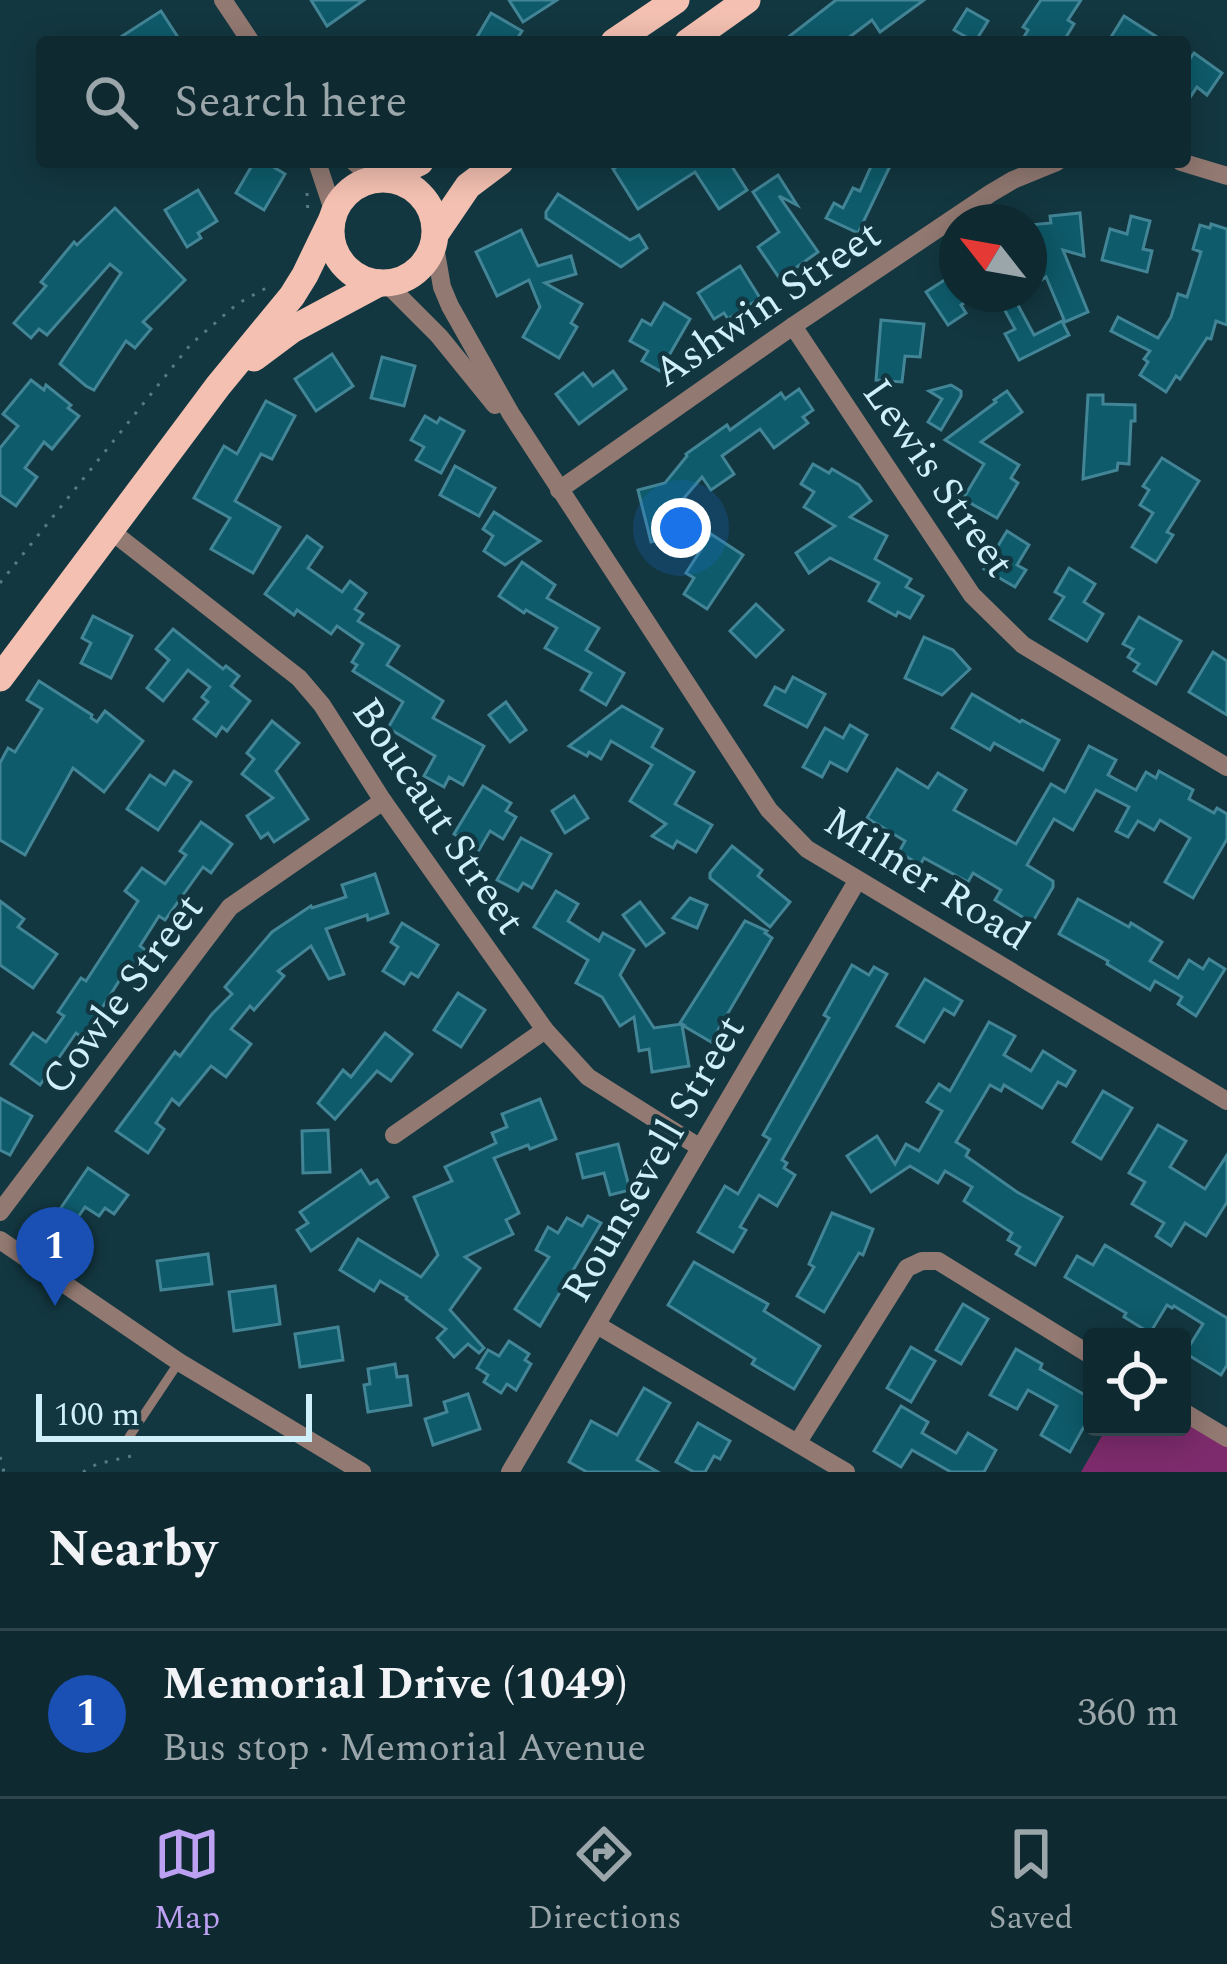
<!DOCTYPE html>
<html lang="en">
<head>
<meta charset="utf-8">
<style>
	body { margin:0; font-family:Spectral,serif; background:#173138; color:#f1f3f6 }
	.controls { position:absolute; right:36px; bottom:36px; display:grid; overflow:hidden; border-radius:12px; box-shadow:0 6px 30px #0003 }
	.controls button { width:108px; height:108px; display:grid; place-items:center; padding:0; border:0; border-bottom:3px solid #2e454c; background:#0e2930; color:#f1f3f6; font:60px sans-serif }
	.compass { position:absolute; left:939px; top:204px; width:108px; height:108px; border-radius:50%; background:#0e2930; box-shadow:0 6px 30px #0003; rotate:301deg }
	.scale { position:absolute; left:36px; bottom:30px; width:276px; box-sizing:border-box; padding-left:12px; border:6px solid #cff0fa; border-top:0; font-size:33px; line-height:42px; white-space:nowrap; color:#cff0fa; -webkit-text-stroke:9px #133740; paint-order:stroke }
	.you { position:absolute; left:681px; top:528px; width:42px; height:42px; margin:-30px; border:9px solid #fff; border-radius:50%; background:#1a73e8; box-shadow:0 0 0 18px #1a73e833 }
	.badge { display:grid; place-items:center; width:78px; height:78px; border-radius:50%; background:#bca0f2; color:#fff; font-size:39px; font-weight:700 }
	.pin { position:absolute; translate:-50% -99px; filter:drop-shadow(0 3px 6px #0008) }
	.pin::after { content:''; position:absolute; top:63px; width:42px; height:36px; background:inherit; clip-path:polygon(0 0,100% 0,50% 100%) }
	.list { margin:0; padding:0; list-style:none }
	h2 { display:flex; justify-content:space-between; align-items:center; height:156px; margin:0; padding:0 48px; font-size:51px }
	h2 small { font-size:39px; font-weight:400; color:#9ba6ab }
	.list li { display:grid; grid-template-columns:78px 1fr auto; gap:36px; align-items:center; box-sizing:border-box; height:168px; padding:0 48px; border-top:3px solid #2e454c }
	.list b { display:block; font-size:45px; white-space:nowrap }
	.list p { margin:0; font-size:39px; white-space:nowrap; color:#9ba6ab }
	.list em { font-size:39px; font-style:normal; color:#9ba6ab }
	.icon { flex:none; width:66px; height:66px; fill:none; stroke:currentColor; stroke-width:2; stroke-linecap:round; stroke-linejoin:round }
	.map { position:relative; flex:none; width:1227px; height:1472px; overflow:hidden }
	.search { position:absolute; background:#0e2930; box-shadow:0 6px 30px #0003; left:36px; right:36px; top:36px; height:132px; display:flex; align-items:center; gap:30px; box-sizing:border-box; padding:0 42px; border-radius:12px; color:#9ba6ab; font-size:45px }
	.sheet { height:324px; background:#0e2930 }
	nav { display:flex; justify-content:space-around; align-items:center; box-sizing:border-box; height:168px; border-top:3px solid #2e454c; background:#0e2930; font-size:33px; color:#9ba6ab }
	nav a { display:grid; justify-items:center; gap:6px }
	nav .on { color:#bca0f2 }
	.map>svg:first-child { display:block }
</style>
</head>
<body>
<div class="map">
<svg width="1227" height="1472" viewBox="0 0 1227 1472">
	<rect width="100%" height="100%" fill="#133740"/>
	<polygon fill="#7d2b6c" points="1182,1411 1227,1438 1227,1472 1081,1472 1107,1427 1182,1427"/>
	<g fill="#0e5b6b" stroke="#428596" stroke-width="3">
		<polygon points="311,0 364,0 327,26"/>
		<polygon points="509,0 557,0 523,22"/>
		<polygon points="836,0 924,0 880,32 872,20 843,42 782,42"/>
		<polygon points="1041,0 1081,0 1068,20 1074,24 1063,42 1021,42 1028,30 1023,27"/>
		<polygon points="967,9 988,21 975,42 954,30"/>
		<polygon points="161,11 181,42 113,42"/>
		<polygon points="491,13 522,31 515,42 474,42"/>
		<polygon points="1124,16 1165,42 1119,42 1111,37"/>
		<polygon points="1194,53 1222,73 1207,95 1197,87 1185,105 1185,66"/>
		<polygon points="254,162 265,162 285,174 264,210 236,193"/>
		<polygon points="624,162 729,162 747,190 719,209 695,172 638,209 613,169"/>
		<polygon points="873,162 892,162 858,233 826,218 834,203 843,208 853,188 860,191"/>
		<polygon points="778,175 797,205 779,196 818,252 780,279 758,247 779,232 753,192"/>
		<polygon points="198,190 217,221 198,233 201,238 187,247 165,210"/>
		<polygon points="558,194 630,240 639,235 647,248 621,267 546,218 546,212"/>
		<polygon points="115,208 185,280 143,322 151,329 135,348 126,341 94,390 86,386 60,364 121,273 110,264 47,335 39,329 31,338 14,323 46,286 41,282 74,242 77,245"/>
		<polygon points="1080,213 1084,256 1063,250 1088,312 1065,322 1046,277 1029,288 1029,225 1051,223 1050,216"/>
		<polygon points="1131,216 1150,221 1143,249 1152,251 1147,272 1102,260 1110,229 1127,234"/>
		<polygon points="1211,224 1227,229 1227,325 1216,321 1211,339 1207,338 1180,379 1176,376 1166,392 1140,375 1148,362 1144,359 1150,351 1111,331 1118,317 1158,338 1171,317 1178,294 1187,297 1201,252 1193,249 1200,225 1210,228"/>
		<polygon points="521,230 538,266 571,256 576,274 545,283 582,304 571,323 577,327 559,358 523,337 540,307 529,280 497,296 476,252"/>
		<polygon points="740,266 760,298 728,319 724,313 714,319 698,293"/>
		<polygon points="957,272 957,294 978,294 961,305 966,313 948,325 926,292"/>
		<polygon points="996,294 1012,294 1034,335 1062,321 1069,335 1019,360 1005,334 1015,329"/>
		<polygon points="664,303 690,319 660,371 642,361 648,351 630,341 642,320 651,325"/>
		<polygon points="881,320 924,324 920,357 905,356 902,382 876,380"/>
		<polygon points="332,354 353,386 316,411 295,379"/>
		<polygon points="382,357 415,366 404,406 371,398"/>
		<polygon points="613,371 626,389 579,424 556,394 583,373 593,386"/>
		<polygon points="31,380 44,390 46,385 71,405 68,408 79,416 52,449 44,442 25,468 37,477 16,506 0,495 0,448 18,426 3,414"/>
		<polygon points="951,385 961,391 961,396 941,430 928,422 942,399 929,391"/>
		<polygon points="799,389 813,410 803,417 808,423 774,448 760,429 722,456 734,474 711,490 702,477 672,512 678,535 651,542 638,490 665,483 687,456 686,454 727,425 730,430 781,393 785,399"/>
		<polygon points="1007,391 1022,412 981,442 1019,465 1011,478 1018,483 997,518 963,499 984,464 945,440 996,402 994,400"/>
		<polygon points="1088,395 1103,395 1103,404 1135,405 1135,421 1131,421 1129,464 1118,463 1117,470 1083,479"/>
		<polygon points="266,401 295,416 272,459 261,454 235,501 280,527 253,573 211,549 230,518 194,498 224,446 237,454"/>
		<polygon points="425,416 437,423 440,418 464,431 441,473 416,460 424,447 411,440"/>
		<polygon points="1162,458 1199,481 1167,532 1173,535 1156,562 1132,547 1153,513 1140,505 1149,490 1143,486"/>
		<polygon points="813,464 829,473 832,469 859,485 871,501 850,517 887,536 875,559 911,579 906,587 923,596 910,618 898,612 896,616 869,601 879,583 830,558 809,573 796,553 835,526 804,507 814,492 801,484"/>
		<polygon points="455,466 495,488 479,516 440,495"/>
		<polygon points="494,512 540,541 505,565 484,551 493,536 483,529"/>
		<polygon points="1007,531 1029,545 1017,565 1026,570 1015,587 984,569"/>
		<polygon points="711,534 743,555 707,609 684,594 694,578 686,573"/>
		<polygon points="307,536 322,547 308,568 342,592 350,581 366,593 355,609 363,614 358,621 399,646 387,665 443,701 433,718 484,746 463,785 449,777 444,787 424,776 435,756 388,728 403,702 353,671 357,665 352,662 363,644 337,626 331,634 297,610 294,615 265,594"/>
		<polygon points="522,562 555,585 547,598 599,628 586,650 624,673 606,705 581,690 591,673 545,648 557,628 526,610 524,613 499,596"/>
		<polygon points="1069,568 1095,584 1084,602 1103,614 1087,641 1050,619 1064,597 1055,592"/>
		<polygon points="756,604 783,630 756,657 730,631"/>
		<polygon points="93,616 132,636 111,678 81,663 91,643 82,638"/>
		<polygon points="1139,617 1181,641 1156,684 1134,671 1139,664 1128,657 1133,649 1123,644"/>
		<polygon points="173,629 223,669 226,666 239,676 231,686 250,701 227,731 222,727 216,736 194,719 208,702 202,697 210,687 188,670 163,701 147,688 169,660 156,649"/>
		<polygon points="924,637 953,650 970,669 942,695 905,678"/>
		<polygon points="1213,652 1227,661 1227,715 1189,692"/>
		<polygon points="793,677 825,694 807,727 765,705 775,687 785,692"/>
		<polygon points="39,681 92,715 91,718 97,722 105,711 143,741 104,792 73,768 25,855 0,840 0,763 8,748 15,752 42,709 27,700"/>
		<polygon points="972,694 1020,722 1022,720 1059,740 1043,770 994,743 990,750 952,728"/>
		<polygon points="506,702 526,730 510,742 489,715"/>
		<polygon points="622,706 662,729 652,747 694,772 675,804 712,825 696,852 677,841 673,848 652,836 666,824 630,801 652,765 611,741 601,759 589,752 587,756 569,746"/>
		<polygon points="272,721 299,743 276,771 308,819 274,842 268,833 261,838 247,816 273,798 242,774 254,759 247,753"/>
		<polygon points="850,725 867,735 847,771 830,762 822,777 803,767 825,728 843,738"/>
		<polygon points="1089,746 1116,760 1108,775 1136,790 1146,772 1156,778 1159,771 1193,790 1189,799 1214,813 1217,808 1227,814 1227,839 1193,898 1165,882 1190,838 1160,820 1154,830 1138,821 1128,837 1116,831 1129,807 1096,790 1073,830 1054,819 1027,865 1053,881 1053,887 1032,923 995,900 1001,890 973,873 968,882 924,858 920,865 899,852 905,841 867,818 897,769 928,788 938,773 966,790 954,810 1016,844 1051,784 1065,792"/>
		<polygon points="174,771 191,782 158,830 127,809 150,775 165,785"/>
		<polygon points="483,786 511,803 506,811 516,817 503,839 490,831 479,850 454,834"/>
		<polygon points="574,796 588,818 565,833 552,811"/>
		<polygon points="201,822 232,844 211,873 203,867 165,920 159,916 140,946 148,952 133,975 126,970 83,1038 76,1033 40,1085 11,1064 33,1033 46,1042 64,1016 58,1012 81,978 86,981 138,901 125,891 142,868 165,884 186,855 180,851"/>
		<polygon points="521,838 551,854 532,888 523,883 518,891 497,880"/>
		<polygon points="732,846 762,870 758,876 790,902 770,927 710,878 710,873"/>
		<polygon points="375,874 388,913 368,920 367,915 326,929 344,974 329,979 311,946 278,971 284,976 254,1010 250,1006 231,1029 251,1044 226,1077 211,1066 179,1105 172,1099 156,1123 164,1129 148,1153 116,1131 175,1052 180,1056 212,1014 232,994 225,987 272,932 311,906 312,908 346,897 342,885"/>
		<polygon points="556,891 578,904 568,921 599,941 603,933 634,950 620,975 654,1028 682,1024 680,1023 745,921 767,931 765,933 772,938 711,1042 682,1025 689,1066 652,1072 649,1049 639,1051 634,1017 620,1026 602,997 576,983 588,960 534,927"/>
		<polygon points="690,898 707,905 697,928 673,918"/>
		<polygon points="1078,899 1129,927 1131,923 1162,942 1150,961 1178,978 1189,960 1203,969 1209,959 1225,969 1196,1016 1178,1004 1182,997 1155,981 1150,990 1107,964 1108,961 1059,934"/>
		<polygon points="0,901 24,919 18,927 57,954 33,988 0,965"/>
		<polygon points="640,902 664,933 646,946 623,915"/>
		<polygon points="402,923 438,945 418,977 411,973 404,984 383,971 398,947 391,942"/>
		<polygon points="852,965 869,975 874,967 887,974 782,1160 787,1163 784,1168 795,1175 777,1206 759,1195 740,1227 746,1230 733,1252 698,1232 725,1186 738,1194 770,1139 763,1135 829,1018 824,1015"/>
		<polygon points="925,979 962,1001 954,1015 944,1009 924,1042 897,1026"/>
		<polygon points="458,993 485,1010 461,1047 434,1030"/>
		<polygon points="989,1022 1015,1036 1004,1055 1031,1071 1043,1051 1075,1071 1066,1086 1058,1082 1042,1108 1004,1085 1001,1091 990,1085 956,1142 969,1150 966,1156 1017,1192 1062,1217 1035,1265 1016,1254 1020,1247 1008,1240 1012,1233 964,1201 972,1187 945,1171 938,1183 910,1166 871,1192 847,1156 877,1136 895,1164 906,1144 919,1151 942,1111 927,1102 939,1084 950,1091"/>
		<polygon points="385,1033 412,1054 391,1081 377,1071 335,1119 318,1103 343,1070 351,1077"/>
		<polygon points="1103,1091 1132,1108 1101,1159 1073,1142"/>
		<polygon points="0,1098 32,1116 10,1155 0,1150"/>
		<polygon points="540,1099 556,1139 530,1149 528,1145 494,1158 519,1213 506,1220 513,1234 465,1257 480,1268 450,1310 484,1348 479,1353 468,1344 454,1357 437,1338 446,1329 406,1299 407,1297 380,1281 374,1291 340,1270 358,1239 421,1277 438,1255 414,1197 452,1181 445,1167 496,1143 492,1133 507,1127 502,1114"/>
		<polygon points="1158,1125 1186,1141 1170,1167 1205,1189 1227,1155 1227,1202 1206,1236 1185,1223 1171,1246 1156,1236 1164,1223 1132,1204 1145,1182 1129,1173"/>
		<polygon points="328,1130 330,1172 303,1173 302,1131"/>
		<polygon points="618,1144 630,1190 610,1195 604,1173 583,1178 577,1154"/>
		<polygon points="88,1168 128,1195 114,1214 105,1208 99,1216 85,1207 70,1229 54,1218"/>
		<polygon points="361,1170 370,1184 377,1180 388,1197 311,1251 297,1230 308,1223 300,1212"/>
		<polygon points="832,1213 873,1229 863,1255 859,1253 824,1312 797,1296 814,1267 809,1264"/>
		<polygon points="588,1216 601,1223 540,1326 515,1309 549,1257 536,1250 548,1227 558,1233 567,1218 582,1226"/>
		<polygon points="1105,1245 1227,1318 1227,1365 1221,1375 1185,1353 1203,1324 1174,1306 1172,1308 1167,1305 1150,1333 1124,1317 1126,1313 1065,1277 1077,1256 1093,1265"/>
		<polygon points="208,1254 212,1284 161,1290 157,1261"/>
		<polygon points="694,1262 768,1304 764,1311 820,1346 794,1389 752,1364 755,1359 668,1305"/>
		<polygon points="275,1286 280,1324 234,1331 229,1292"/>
		<polygon points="963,1304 988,1319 961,1364 936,1350"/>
		<polygon points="338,1327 343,1360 300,1367 295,1334"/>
		<polygon points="509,1341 529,1354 525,1360 531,1364 516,1390 507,1384 501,1393 484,1382 488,1375 477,1368 488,1350 499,1356"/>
		<polygon points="911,1347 935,1361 911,1402 887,1388"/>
		<polygon points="1016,1349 1042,1364 1040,1369 1092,1399 1092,1412 1070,1452 1041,1435 1057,1406 1028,1390 1017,1409 990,1395"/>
		<polygon points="395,1364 397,1377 407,1376 411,1405 368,1412 364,1385 370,1384 368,1369"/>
		<polygon points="644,1388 670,1403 637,1460 658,1472 587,1472 569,1462 591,1421 617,1435"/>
		<polygon points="468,1394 480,1429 433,1445 425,1419 447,1412 444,1402"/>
		<polygon points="901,1406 928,1422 922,1433 956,1453 968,1433 996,1450 984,1472 951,1472 912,1450 901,1467 874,1451"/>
		<polygon points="698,1423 730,1441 720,1459 714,1456 705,1472 694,1472 676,1462"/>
	</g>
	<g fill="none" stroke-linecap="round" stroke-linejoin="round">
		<g stroke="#577a83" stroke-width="3" stroke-dasharray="3 9" stroke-linecap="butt">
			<polyline points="307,193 308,214"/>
			<polyline points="0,583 191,344 237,304 268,287"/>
			<polyline points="0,1457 4,1472"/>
			<polyline points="83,1472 97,1464 136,1455"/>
		</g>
		<polyline stroke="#927972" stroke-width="9" points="129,1437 179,1362"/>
		<g stroke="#927972" stroke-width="18">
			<polyline points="223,0 251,42"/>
			<polyline points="317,162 334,213"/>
			<polyline points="354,162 374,179"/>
			<polyline points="1181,162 1227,176"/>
			<polyline points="434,241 442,287 450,306 511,414 769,810 807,849 1227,1101"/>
			<polyline points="386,283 439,336 495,405"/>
			<polyline points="793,326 972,595 1023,645 1227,767"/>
			<polyline points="559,490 793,326 991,193 1013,180 1057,162"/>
			<polyline points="111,531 299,678 322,705 383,801 545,1030 588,1077 699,1147"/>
			<polyline points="394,1135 545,1030"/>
			<polyline points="0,1212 230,907 383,801"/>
			<polyline points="0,1240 179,1362 362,1472"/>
			<polyline points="597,1325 846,1472"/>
			<polyline points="1182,1411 1227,1438"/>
			<polyline points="798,1442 907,1268 922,1261 938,1261 1092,1356"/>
			<polyline points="510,1472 857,881"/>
		</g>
		<g stroke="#f3c0b1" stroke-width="27">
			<polyline points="614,42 676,0"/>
			<polyline points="688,42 747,0"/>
			<polyline points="387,178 420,162"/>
			<circle cx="383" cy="231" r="52"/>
			<polyline points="436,233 468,186 500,162"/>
			<polyline points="254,358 293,329 379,283"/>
			<polyline points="0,678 218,386 292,296 305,275 332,219"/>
		</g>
	</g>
	<g text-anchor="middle" stroke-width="9" stroke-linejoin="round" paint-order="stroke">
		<g font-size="42" fill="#cff0fa" stroke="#133740">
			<text transform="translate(766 302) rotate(-34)" y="15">Ashwin Street</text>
			<text transform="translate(940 477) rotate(55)" y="15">Lewis Street</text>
			<text transform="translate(440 815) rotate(56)" y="15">Boucaut Street</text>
			<text transform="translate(928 877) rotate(32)" y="15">Milner Road</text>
			<text transform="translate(121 993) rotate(-53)" y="15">Cowle Street</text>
			<text transform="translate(652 1158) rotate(-60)" y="15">Rounsevell Street</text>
		</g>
	</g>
</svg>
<div class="controls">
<button><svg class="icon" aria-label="locate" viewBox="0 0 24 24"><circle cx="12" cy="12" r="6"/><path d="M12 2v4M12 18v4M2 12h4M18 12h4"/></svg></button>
</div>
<svg class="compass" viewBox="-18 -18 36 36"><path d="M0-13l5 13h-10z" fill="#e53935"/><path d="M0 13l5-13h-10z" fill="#9ba6ab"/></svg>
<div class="scale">100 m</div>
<div class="you"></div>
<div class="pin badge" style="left:55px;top:1306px;background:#1a4fb4">1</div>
<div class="search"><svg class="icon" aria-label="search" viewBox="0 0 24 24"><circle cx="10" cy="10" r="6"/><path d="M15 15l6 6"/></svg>Search here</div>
</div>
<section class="sheet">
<h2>Nearby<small></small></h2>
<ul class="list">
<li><span class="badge" style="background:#1a4fb4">1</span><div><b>Memorial Drive (1049)</b><p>Bus stop · Memorial Avenue</p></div><em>360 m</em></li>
</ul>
</section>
<nav>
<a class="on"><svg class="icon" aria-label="map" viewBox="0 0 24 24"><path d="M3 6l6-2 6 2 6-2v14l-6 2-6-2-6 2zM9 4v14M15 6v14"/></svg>Map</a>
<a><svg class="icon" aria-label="directions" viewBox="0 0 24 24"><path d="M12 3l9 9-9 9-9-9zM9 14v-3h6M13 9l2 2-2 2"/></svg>Directions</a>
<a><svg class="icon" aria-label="saved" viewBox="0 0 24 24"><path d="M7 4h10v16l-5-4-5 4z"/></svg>Saved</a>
</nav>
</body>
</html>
